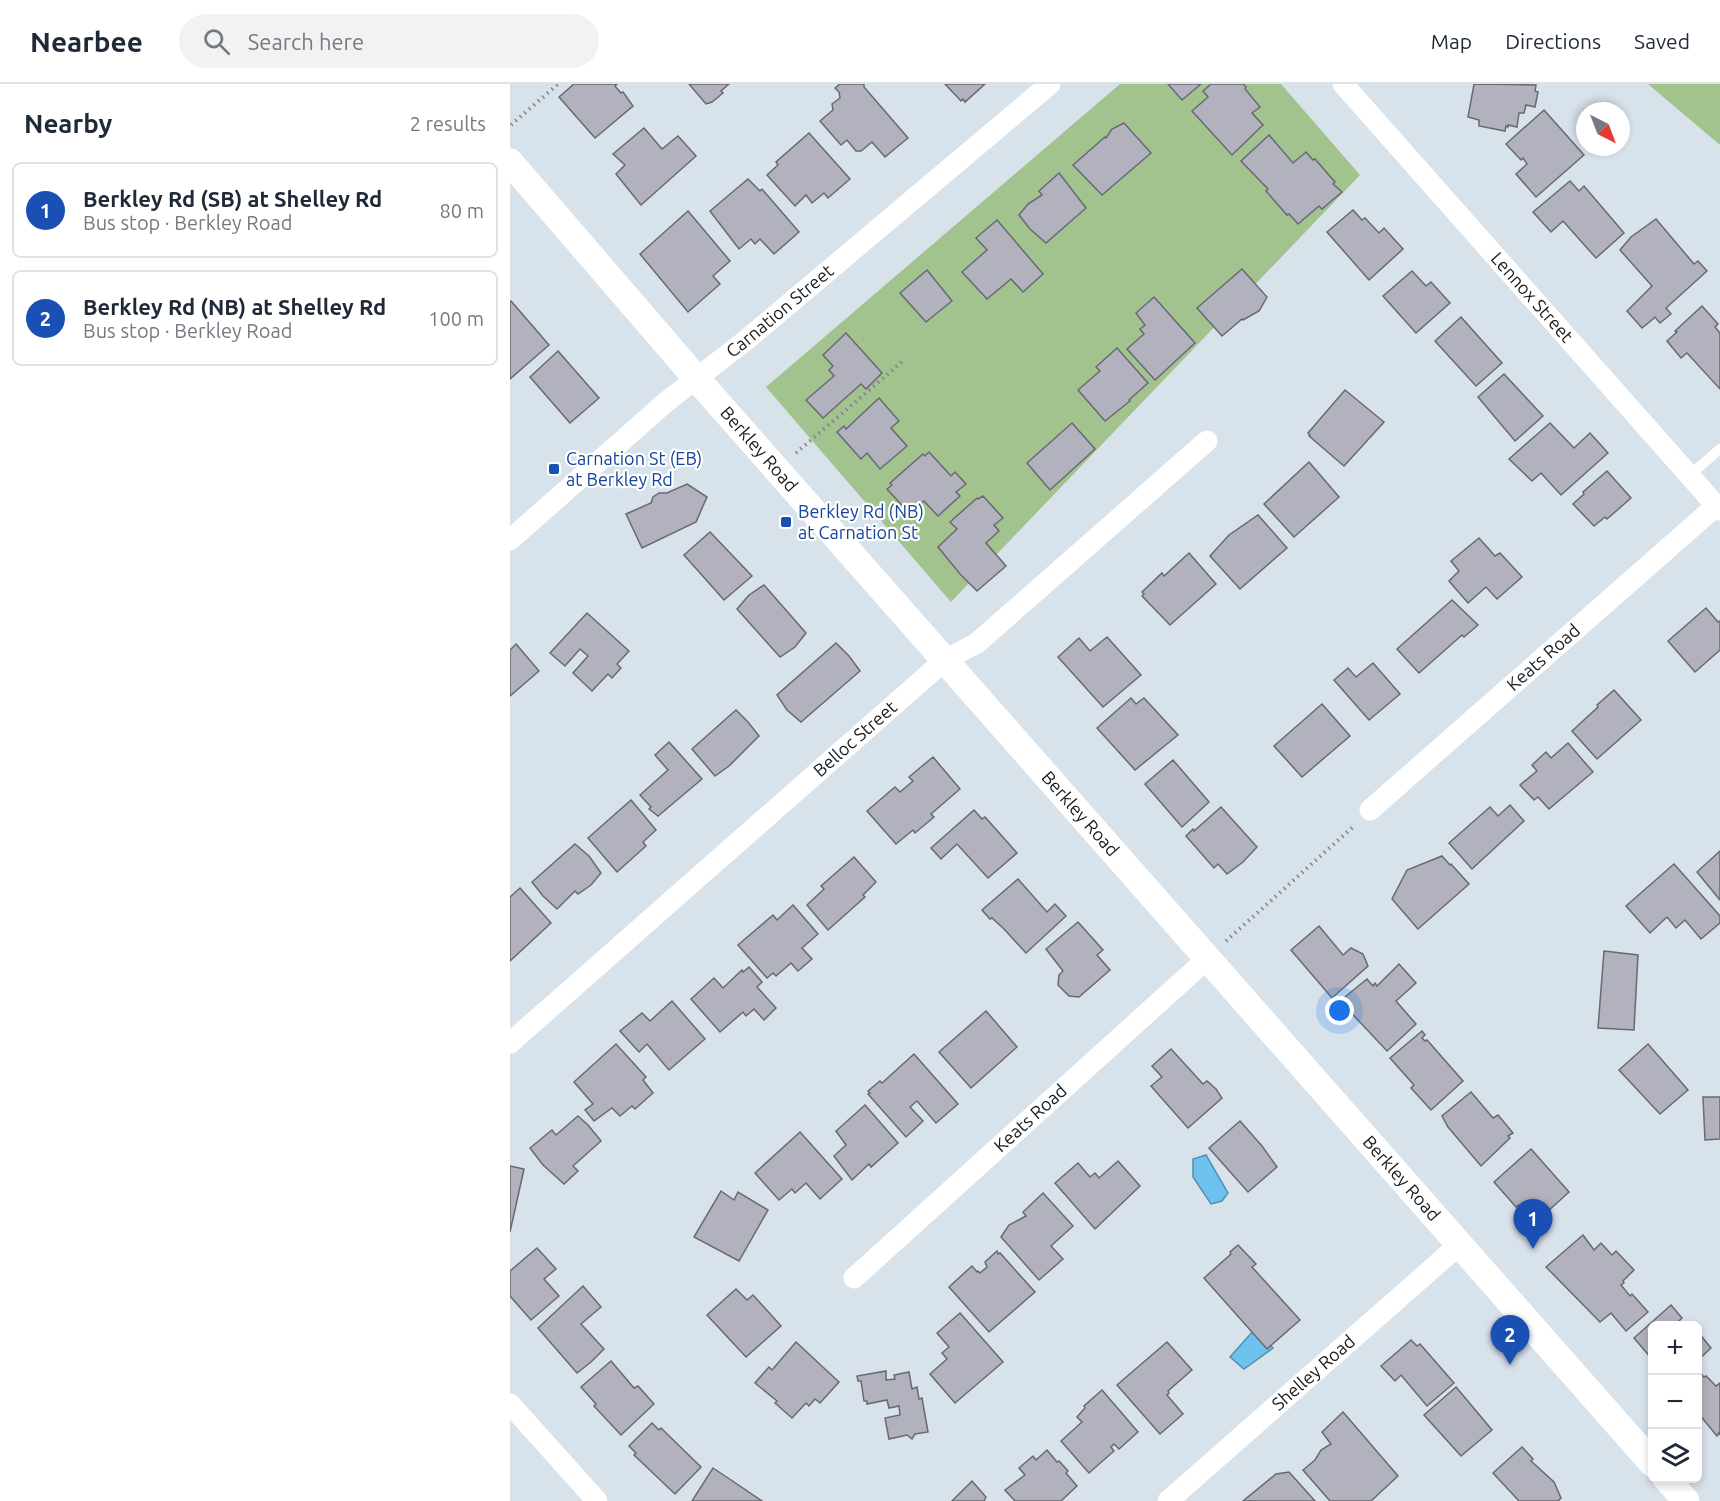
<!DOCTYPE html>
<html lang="en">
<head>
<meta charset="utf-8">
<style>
	body { margin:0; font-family:Ubuntu,sans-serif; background:#f2f2f3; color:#1f2937 }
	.controls { position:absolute; right:18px; bottom:18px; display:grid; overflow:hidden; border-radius:9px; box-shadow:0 3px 9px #0003 }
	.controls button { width:54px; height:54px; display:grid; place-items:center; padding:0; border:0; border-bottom:2px solid #e0e1e3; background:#fff; color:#1f2937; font:30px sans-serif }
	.compass { position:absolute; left:1066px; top:18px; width:54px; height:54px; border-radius:50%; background:#fff; box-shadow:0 3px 9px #0003; rotate:138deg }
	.you { position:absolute; left:830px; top:927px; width:21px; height:21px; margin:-15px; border:4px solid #fff; border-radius:50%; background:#1a73e8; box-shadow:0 0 0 9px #1a73e833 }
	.badge { display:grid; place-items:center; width:39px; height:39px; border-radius:50%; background:#db2777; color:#fff; font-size:20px; font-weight:700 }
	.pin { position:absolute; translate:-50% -50px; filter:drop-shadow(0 2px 3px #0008) }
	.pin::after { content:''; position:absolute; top:32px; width:21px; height:18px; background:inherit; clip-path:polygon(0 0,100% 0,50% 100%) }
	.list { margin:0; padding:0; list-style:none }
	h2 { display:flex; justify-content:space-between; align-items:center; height:78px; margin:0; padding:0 24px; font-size:26px }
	h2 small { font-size:20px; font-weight:400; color:#747a83 }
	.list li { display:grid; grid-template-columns:39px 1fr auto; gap:18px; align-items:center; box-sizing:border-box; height:96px; margin:0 12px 12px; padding:0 12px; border:2px solid #e0e1e3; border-radius:9px }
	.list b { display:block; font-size:22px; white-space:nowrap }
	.list p { margin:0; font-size:20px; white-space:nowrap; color:#747a83 }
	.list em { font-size:20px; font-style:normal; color:#747a83 }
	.icon { flex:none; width:33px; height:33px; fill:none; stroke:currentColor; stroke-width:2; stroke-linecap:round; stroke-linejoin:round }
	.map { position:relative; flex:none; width:1210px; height:1417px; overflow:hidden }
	header { display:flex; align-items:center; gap:36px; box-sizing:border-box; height:84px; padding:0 30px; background:#fff; border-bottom:2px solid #e0e1e3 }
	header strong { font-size:28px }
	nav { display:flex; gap:33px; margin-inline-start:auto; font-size:21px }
	.search { width:420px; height:54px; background:#f2f2f3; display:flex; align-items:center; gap:15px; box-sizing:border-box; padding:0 21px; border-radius:33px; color:#747a83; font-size:22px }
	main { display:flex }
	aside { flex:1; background:#fff }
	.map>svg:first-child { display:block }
</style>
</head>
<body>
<header>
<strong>Nearbee</strong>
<div class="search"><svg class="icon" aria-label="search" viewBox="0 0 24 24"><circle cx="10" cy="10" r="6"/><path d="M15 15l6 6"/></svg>Search here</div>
<nav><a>Map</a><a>Directions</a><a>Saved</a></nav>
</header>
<main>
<aside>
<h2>Nearby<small>2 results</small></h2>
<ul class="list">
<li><span class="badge" style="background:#1a4fb4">1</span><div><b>Berkley Rd (SB) at Shelley Rd</b><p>Bus stop · Berkley Road</p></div><em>80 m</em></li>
<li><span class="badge" style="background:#1a4fb4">2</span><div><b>Berkley Rd (NB) at Shelley Rd</b><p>Bus stop · Berkley Road</p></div><em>100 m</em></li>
</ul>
</aside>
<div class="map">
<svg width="1210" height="1417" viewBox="0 0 1210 1417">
	<rect width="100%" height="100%" fill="#d8e2eb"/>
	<g fill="#a2c38e">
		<polygon points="610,0 771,0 850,91 441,518 256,303"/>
		<polygon points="1138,0 1210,0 1210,61"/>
	</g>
	<g fill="#6dc3ed" stroke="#5491af" stroke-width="1.5">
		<polygon points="696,1071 718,1109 712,1117 701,1120 683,1093 683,1075"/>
		<polygon points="744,1246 763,1264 734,1285 720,1273"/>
	</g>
	<g fill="#b1b2bd" stroke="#686973" stroke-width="1.5">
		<polygon points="64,0 107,0 105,2 111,9 113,8 123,22 85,54 49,13"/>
		<polygon points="179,0 219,0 211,7 213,9 202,18 196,20"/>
		<polygon points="330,0 354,0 354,3 398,54 375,73 362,58 351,67 346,67 337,56 331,61 310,37 323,26 322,20 330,14 329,8 325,4"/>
		<polygon points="435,0 475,0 455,18 453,15 451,17"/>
		<polygon points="658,0 691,0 672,16"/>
		<polygon points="701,0 733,0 736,3 735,5 750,23 742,29 753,41 722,71 682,27 698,13 693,7"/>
		<polygon points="964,0 1026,1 1025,7 1028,8 1025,23 1016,21 1014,29 1009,29 1007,43 998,41 998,43 996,42 995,47 969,42 969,36 958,33"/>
		<polygon points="1034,26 1074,71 1026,113 1006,90 1017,80 1013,74 1011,76 996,60"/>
		<polygon points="614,39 641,69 592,111 563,81 595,53 596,54 602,45"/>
		<polygon points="134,44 152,65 168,52 186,72 131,121 106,90 115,81 103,70"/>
		<polygon points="299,49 340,95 318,114 314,109 302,119 296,111 285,122 257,91 268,81 266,78"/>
		<polygon points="759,51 783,79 796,68 803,76 805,75 825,98 823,100 832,108 812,125 809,122 788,140 779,130 777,131 756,107 758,105 731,77"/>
		<polygon points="549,89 576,124 536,159 520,145 509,131 518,120 532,111 529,107"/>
		<polygon points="238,95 250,107 252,105 289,148 264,170 250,155 245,160 241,155 229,165 200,127"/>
		<polygon points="1060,97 1069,107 1074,102 1114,149 1086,174 1053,137 1041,148 1023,128"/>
		<polygon points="843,126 852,136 855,134 869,149 874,144 893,165 859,196 817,148"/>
		<polygon points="178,127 220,177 203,192 210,200 178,228 130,170"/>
		<polygon points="1146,135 1184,180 1188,177 1197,187 1156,224 1161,230 1150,239 1145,233 1143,235 1132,244 1117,227 1142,202 1110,166 1121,153"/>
		<polygon points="487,136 533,190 513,208 501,195 477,215 452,188 477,166 466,154"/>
		<polygon points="732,185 757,213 749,227 733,236 732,235 712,252 687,224"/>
		<polygon points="417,186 442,217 416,238 390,209"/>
		<polygon points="902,187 916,202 921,198 940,219 906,249 873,212"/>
		<polygon points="644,213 685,259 645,296 617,265 634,250 630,245 635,241 626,229"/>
		<polygon points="1,217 39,261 0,295 0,218"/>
		<polygon points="1192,222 1208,240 1205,243 1210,249 1210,305 1177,269 1171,274 1157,257 1167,248 1165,247"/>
		<polygon points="951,233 992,279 966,302 925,257"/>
		<polygon points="336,249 372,289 356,305 351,300 313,334 296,316 324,292 319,286 323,282 313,271"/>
		<polygon points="607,264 638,299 619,316 620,317 595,337 568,306 590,287 586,283"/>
		<polygon points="48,267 89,314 60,339 20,293"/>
		<polygon points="994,290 1033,332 1005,357 968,313"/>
		<polygon points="835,306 874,338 834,382 799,352 800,351 798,349"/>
		<polygon points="369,314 389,337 381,344 397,362 370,385 357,369 351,375 327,348 334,342 336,345"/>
		<polygon points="562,339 585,365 540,406 517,379"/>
		<polygon points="1040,339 1064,364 1080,349 1098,369 1051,411 1031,389 1022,397 999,375"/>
		<polygon points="419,368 441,392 445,388 456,400 446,408 450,412 428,432 414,417 399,429 377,405 382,401 380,399 413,370 415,372"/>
		<polygon points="799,378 829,413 784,453 754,420"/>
		<polygon points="1097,387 1121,414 1097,435 1095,433 1084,442 1063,420 1074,410 1073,408"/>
		<polygon points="177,400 197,413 186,438 132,464 116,430 141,419 143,413 149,409 157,409"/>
		<polygon points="473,412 493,434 484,441 489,447 476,459 496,482 467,507 450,490 428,463 447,445 440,438 467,414 468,415"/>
		<polygon points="748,431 777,464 730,505 700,472 719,451"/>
		<polygon points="200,448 242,492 214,516 174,471"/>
		<polygon points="969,454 985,472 990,469 1012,493 987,515 976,503 958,519 939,497 949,487 941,477"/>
		<polygon points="679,469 706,500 660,541 632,512 634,510 632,508 652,489 654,492"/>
		<polygon points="254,501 296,549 285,563 270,573 227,525 239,511"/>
		<polygon points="942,516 968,541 954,553 952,551 909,589 887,565"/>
		<polygon points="1196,524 1208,538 1210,537 1210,566 1185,588 1158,557"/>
		<polygon points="77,529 119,567 107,580 111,584 102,594 98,590 82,607 63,589 78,572 70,565 55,582 40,569"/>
		<polygon points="597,553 631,591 593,623 548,573 569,554 580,567"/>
		<polygon points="326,559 339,572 350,587 291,638 277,626 267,611"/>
		<polygon points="6,560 29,587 0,612 0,566"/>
		<polygon points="863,579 890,610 859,636 824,596 838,584 846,593"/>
		<polygon points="1104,606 1131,636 1087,675 1062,647 1088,623 1087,621"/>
		<polygon points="621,614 626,620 634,614 668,651 625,686 587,644"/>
		<polygon points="812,620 840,652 792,693 764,662"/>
		<polygon points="226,626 238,638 249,652 219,682 205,692 182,665"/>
		<polygon points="159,658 192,695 148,732 139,725 141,723 130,711 158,686 145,671"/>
		<polygon points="1058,659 1083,688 1039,725 1028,713 1024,716 1010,701 1027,687 1022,681 1036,668 1041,674"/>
		<polygon points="423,673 450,705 421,730 424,733 405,749 403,746 386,760 357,727 385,703 390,708 403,697 399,693"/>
		<polygon points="663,676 699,718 672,743 635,700"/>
		<polygon points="121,716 146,746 133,758 136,762 107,788 78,754"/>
		<polygon points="1000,721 1014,737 962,785 939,759 980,723 988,732"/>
		<polygon points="711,723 747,763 733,778 717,790 708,780 704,784 676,752 683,745 684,747"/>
		<polygon points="464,726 472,735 475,733 507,769 478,794 447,760 431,775 421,764"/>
		<polygon points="65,760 79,772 91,789 81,801 68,810 65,807 47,825 33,812 22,798"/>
		<polygon points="1210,767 1210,816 1187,788"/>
		<polygon points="932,772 940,781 941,780 959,800 908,845 882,815 897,786"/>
		<polygon points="344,773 366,798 353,811 355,813 318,846 297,821 314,805 311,802"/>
		<polygon points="1164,780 1210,832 1210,839 1191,855 1175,836 1166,844 1157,833 1140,849 1116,822"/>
		<polygon points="508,795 537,828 545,820 556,832 516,869 494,845 482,834 480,835 472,826"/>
		<polygon points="10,804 41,839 0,877 0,813"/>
		<polygon points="283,821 308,850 292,864 302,875 288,887 281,879 266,892 263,889 257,894 228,861 263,831 267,836"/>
		<polygon points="568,838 593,866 587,871 600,886 569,913 559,912 548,901 549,891 553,887 536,865"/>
		<polygon points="809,842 833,871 841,864 853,870 858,882 822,914 781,866"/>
		<polygon points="1094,867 1128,871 1124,946 1088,944"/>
		<polygon points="889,880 906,899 886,917 906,940 877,967 830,917 857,895 863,902 865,899 867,902"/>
		<polygon points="239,883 252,898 247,903 266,924 254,936 244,925 236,932 233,928 210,948 181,915 204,894 213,904 232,886 233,888"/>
		<polygon points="162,917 195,955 159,986 137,960 129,968 110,947 132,929 140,937"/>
		<polygon points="476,927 507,963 461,1004 429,968"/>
		<polygon points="912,947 915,951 912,954 915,957 917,956 953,997 921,1026 901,1004 904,1001 880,974"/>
		<polygon points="106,960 136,993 133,996 143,1009 125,1025 122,1022 110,1032 102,1024 84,1037 75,1026 83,1020 64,998"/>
		<polygon points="1138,960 1178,1006 1150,1030 1109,986"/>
		<polygon points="661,965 693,1000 697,997 706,1005 712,1014 678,1044 641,1002 652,993 642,982"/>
		<polygon points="404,970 448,1020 426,1039 407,1017 400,1023 413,1037 396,1053 358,1010 360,1009 358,1007 370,997 372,999"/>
		<polygon points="961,1008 983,1034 988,1031 1003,1049 998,1052 1000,1054 971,1082 938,1043 932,1032"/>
		<polygon points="1193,1013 1210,1013 1210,1055 1195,1056"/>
		<polygon points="355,1021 388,1059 361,1083 359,1080 342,1096 324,1072 336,1061 326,1047"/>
		<polygon points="68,1032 78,1041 91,1057 63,1082 68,1087 54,1100 33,1081 20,1064 42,1046 46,1051"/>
		<polygon points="730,1037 752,1062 767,1083 738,1108 699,1064"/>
		<polygon points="290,1048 332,1095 310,1115 296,1099 285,1109 282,1105 269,1116 245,1089"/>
		<polygon points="1021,1065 1059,1108 1025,1139 1009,1121 1006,1123 984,1098"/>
		<polygon points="608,1077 630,1102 585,1145 545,1099 568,1079 580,1093 585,1089 589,1094"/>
		<polygon points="0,1082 14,1085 0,1148"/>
		<polygon points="211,1107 224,1116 228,1108 258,1126 229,1177 184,1153"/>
		<polygon points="533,1109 563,1142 541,1162 553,1175 529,1196 491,1153 499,1141 516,1132 513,1128"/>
		<polygon points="1073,1151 1084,1166 1091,1159 1102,1171 1106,1167 1124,1186 1113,1197 1114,1199 1111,1201 1120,1212 1122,1210 1138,1228 1116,1247 1101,1229 1090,1238 1036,1183"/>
		<polygon points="728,1161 746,1180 742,1183 790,1236 757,1265 694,1194 721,1170 720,1168"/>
		<polygon points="27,1164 46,1185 34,1195 49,1212 21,1236 0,1212 0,1187"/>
		<polygon points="487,1167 488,1170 490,1169 525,1208 479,1248 439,1203 462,1182 467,1188 468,1187 470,1189 477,1183 475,1178"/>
		<polygon points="73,1202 91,1223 71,1240 94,1265 81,1278 67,1289 28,1244"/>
		<polygon points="226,1205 237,1216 243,1211 271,1242 236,1273 197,1231"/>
		<polygon points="1161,1221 1172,1234 1164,1242 1142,1242 1142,1275 1124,1254"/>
		<polygon points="450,1229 493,1278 445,1319 420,1290 437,1275 432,1269 439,1263 427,1249"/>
		<polygon points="1188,1248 1201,1264 1188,1276"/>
		<polygon points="901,1256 907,1262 910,1260 944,1299 917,1322 891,1291 885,1297 871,1282"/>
		<polygon points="286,1258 329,1298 310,1319 305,1315 299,1322 296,1319 282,1334 265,1319 267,1317 245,1299 259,1283 262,1286"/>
		<polygon points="657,1258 682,1286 658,1307 659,1309 657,1311 673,1330 650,1350 607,1301"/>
		<polygon points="101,1277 124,1304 128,1302 144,1320 111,1351 84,1322 86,1320 71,1303"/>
		<polygon points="376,1287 376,1296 385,1295 384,1291 399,1288 402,1305 407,1303 409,1315 412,1314 418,1348 405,1350 402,1355 397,1351 379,1355 375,1334 390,1331 389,1322 379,1324 377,1316 357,1320 357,1317 354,1317 351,1297 348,1297 347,1292"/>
		<polygon points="1189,1288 1194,1293 1196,1292 1206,1302 1210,1299 1210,1351 1209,1349 1207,1352 1188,1329 1188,1290"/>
		<polygon points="946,1303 982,1346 951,1372 914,1331"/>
		<polygon points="592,1306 628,1348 609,1365 604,1360 601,1363 604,1367 579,1389 551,1357 572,1338 567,1333 575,1324 574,1322"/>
		<polygon points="833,1328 888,1392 861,1417 820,1417 793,1386 805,1376 811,1366 821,1360 812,1348"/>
		<polygon points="142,1339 149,1346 151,1344 191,1383 165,1410 124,1371 126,1369 119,1362"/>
		<polygon points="1012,1363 1023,1375 1021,1377 1044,1398 1051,1414 1048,1417 1009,1417 983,1389"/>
		<polygon points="537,1366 547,1378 549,1377 558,1387 556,1389 567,1402 551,1417 505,1417 495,1406 515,1391 509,1384 523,1372 526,1376"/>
		<polygon points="203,1384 224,1398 252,1417 182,1417"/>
		<polygon points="779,1388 805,1417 733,1417 766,1390"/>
		<polygon points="462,1397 476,1413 474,1417 442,1417"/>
	</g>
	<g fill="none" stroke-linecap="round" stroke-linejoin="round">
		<g stroke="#7e858b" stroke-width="4" stroke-dasharray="1.5 4.5" stroke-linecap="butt">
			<polyline points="1,41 48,0"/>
			<polyline points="286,369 393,277"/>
			<polyline points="716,857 844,742"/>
		</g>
		<polyline stroke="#fff" stroke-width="10" points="1180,391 1210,365"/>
		<g stroke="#fff" stroke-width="21">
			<path id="s1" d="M833,0L1210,426"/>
			<path id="s2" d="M0,456L156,318L235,257L540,0"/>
			<path id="s3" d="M860,726L1206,422"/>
			<path id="s4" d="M0,959L435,576L467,559L697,357"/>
			<path id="s5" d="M344,1194L698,874"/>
			<polyline points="0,1320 87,1417"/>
			<path id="s6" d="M658,1417L950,1160"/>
		</g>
		<g stroke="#fff" stroke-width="27">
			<path id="s7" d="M0,78L186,294L1142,1379"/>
			<polyline points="1156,1394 1176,1417"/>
		</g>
	</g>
	<g fill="#1a4fb4" stroke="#fff" stroke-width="2">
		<rect x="38" y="379" width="12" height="12" rx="3"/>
		<rect x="270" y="432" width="12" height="12" rx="3"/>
	</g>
	<g text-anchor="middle" stroke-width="4.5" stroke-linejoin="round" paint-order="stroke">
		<g font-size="18" fill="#181c1f" stroke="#fff">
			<text dy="6" stroke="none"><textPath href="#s1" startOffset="285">Lennox Street</textPath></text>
			<text dy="6" stroke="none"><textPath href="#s2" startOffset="354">Carnation Street</textPath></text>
			<text dy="6" stroke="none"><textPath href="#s7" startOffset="380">Berkley Road</textPath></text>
			<text dy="6" stroke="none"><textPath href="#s3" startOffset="231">Keats Road</textPath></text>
			<text dy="6" stroke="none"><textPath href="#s4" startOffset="460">Belloc Street</textPath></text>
			<text dy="6" stroke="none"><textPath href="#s7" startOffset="866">Berkley Road</textPath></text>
			<text dy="6" stroke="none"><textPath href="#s5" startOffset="238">Keats Road</textPath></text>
			<text dy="6" stroke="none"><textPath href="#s7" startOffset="1352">Berkley Road</textPath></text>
			<text dy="6" stroke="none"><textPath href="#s6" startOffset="194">Shelley Road</textPath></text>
		</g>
		<g font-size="18" fill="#164399" stroke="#fff" text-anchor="start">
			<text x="56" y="381">Carnation St (EB)<tspan x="56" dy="21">at Berkley Rd</tspan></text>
			<text x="288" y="434">Berkley Rd (NB)<tspan x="288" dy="21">at Carnation St</tspan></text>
		</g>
	</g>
</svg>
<div class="controls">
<button>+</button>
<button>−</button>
<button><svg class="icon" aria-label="layers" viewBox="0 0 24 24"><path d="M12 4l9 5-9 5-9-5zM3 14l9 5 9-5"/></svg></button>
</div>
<svg class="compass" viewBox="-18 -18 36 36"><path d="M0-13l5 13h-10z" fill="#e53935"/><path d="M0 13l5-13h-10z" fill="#747a83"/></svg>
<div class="you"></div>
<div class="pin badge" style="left:1023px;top:1165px;background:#1a4fb4">1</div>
<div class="pin badge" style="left:1000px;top:1281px;background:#1a4fb4">2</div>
</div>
</main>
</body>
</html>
